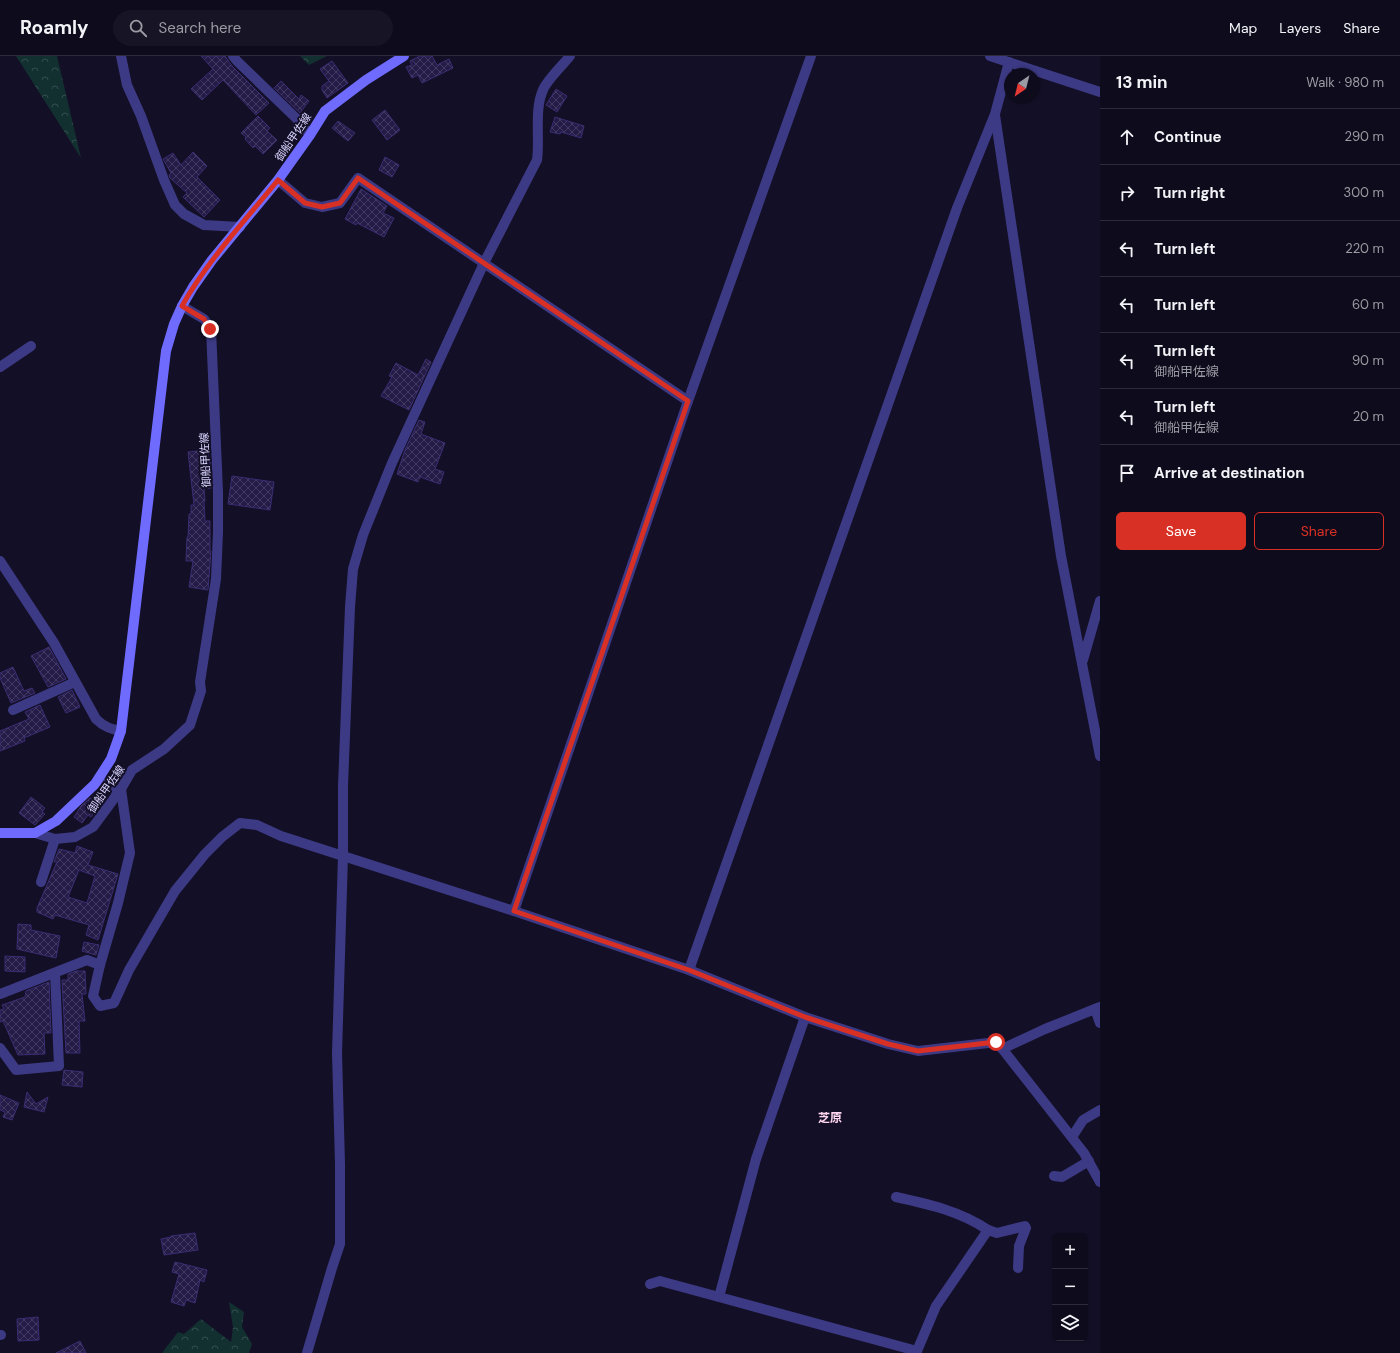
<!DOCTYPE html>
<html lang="en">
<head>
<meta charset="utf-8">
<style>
	body { margin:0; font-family:"DM Sans","Noto Sans JP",sans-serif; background:#171425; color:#f1f3f6 }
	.controls { position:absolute; right:12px; bottom:12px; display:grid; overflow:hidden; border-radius:6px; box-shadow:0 1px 3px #0004 }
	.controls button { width:36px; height:36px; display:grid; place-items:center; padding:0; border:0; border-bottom:1px solid #2e2b3b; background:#0e0b1c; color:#f1f3f6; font:20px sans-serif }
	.compass { position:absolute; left:1004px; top:12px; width:36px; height:36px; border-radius:50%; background:#0e0b1c; box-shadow:0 1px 3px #0004; rotate:215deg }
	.stop { position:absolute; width:12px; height:12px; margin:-9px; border:3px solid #d93025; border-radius:50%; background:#fff }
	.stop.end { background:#d93025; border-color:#fff; box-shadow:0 1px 4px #0008 }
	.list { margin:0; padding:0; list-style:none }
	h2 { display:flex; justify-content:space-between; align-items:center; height:52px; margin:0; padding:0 16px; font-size:17px }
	h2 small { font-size:13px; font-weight:400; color:#9b9ba3 }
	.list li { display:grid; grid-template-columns:26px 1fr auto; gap:12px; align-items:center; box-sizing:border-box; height:56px; padding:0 16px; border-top:1px solid #2e2b3b }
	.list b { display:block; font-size:15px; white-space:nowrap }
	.list p { margin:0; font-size:13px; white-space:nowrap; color:#9b9ba3 }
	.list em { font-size:13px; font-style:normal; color:#9b9ba3 }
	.actions { display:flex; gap:8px; padding:12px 16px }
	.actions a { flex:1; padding:9px 0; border:1px solid #d93025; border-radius:6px; text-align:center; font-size:14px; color:#d93025 }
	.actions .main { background:#d93025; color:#fff }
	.icon { flex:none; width:22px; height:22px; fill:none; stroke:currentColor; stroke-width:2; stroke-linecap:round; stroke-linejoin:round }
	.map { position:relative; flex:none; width:1100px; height:1297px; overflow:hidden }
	header { display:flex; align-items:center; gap:24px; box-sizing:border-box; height:56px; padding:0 20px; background:#0e0b1c; border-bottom:1px solid #2e2b3b }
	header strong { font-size:19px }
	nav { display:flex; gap:22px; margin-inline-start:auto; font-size:14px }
	.search { width:280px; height:36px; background:#171425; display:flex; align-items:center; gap:10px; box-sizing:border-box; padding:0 14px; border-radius:22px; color:#9b9ba3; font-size:15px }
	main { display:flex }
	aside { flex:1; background:#0e0b1c }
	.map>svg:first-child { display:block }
</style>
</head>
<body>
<header>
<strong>Roamly</strong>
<div class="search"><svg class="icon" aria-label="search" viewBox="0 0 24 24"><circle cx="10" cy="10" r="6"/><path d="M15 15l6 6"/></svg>Search here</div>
<nav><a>Map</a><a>Layers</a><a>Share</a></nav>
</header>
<main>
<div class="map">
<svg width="1100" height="1297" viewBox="0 0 1100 1297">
	<defs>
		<pattern id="forest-crowns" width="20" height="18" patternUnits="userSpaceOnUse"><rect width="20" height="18" fill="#12302f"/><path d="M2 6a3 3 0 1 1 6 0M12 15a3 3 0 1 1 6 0" fill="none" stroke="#344d4e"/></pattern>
		<pattern id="building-cross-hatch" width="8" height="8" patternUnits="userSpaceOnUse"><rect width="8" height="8" fill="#241b47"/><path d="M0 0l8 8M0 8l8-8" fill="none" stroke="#433b63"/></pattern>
	</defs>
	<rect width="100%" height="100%" fill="#130f26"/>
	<g fill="url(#forest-crowns)">
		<polygon points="16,0 57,0 81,102"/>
		<polygon points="300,0 327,0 309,9"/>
		<polygon points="229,1246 244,1256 242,1271 252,1288 249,1297 162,1297 178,1276 184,1278 201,1263 231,1286 233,1271"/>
	</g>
	<g fill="url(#building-cross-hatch)" stroke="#3b2d73" fill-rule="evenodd">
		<polygon points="201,0 225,0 232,10 269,47 256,59 223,24 202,44 191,33 213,13"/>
		<polygon points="420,0 432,0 437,9 449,3 453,12 422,27 418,19 412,22 406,11 412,9 410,5"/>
		<polygon points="332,5 348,27 327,42 322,34 322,30 329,25 320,13"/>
		<polygon points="281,25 299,43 301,39 309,45 300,57 274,32"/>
		<polygon points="556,33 567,40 557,56 546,49"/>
		<polygon points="385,54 400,74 387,84 372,64"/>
		<polygon points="258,60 270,72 267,75 277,84 263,98 255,90 253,92 245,83 246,81 241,77"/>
		<polygon points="555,61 584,70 581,82 561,76 560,78 550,76"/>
		<polygon points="338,65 355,77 348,85 332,72"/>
		<polygon points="193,96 207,110 197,121 220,144 204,161 183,141 187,137 170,122 169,119 171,117 163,103 173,97 181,109"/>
		<polygon points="385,101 399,109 392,121 379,114"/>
		<polygon points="361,133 387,150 383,157 394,162 384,181 357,167 356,169 345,163"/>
		<polygon points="426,303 431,306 409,354 381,340 392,321 389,320 396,307 418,319"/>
		<polygon points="419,364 425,366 421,378 445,387 435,413 444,416 440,428 420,421 418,426 397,418 405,394"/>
		<polygon points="208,394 209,403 210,402 211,432 204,433 205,445 204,445 205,465 210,465 210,495 211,495 208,534 189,531 193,505 186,505 187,481 188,481 189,458 191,458 191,449 194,449 188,396"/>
		<polygon points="232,420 274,426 270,454 228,448"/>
		<polygon points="49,591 66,623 48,631 31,600"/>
		<polygon points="13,611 24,635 32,632 35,637 11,647 0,622 0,617"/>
		<polygon points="72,634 80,651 66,657 58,641"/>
		<polygon points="40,649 50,671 24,682 25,685 0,695 0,675 29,663 25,656"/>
		<polygon points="31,741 45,752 42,756 45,758 35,769 19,757"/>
		<polygon points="90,742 98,747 96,751 97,752 91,761 88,759 82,767 74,761 81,750"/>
		<path d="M77,790L93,796L88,809L118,818L98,884L86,879L89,869L55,859L53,863L37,856V852L57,806H54L59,793L75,797ZM79,814L95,820L87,847L68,841Z"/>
		<polygon points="18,868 31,869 31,874 60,880 56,902 17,893"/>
		<polygon points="84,886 99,889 96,899 82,895"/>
		<polygon points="5,900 25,901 25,916 5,915"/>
		<polygon points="76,915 85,915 86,938 82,938 85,965 79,965 80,997 66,997 62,924 68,924 68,918"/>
		<polygon points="49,926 51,977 44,977 45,998 18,999 3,965 0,966 0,954 4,953 2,949 25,941 26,935"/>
		<polygon points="64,1014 83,1016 82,1031 62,1029"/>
		<polygon points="27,1036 36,1048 48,1041 44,1056 24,1051"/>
		<polygon points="0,1039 19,1047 12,1064 3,1061 5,1056 0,1054"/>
		<polygon points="195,1177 198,1194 164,1199 161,1183 171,1181 171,1180"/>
		<polygon points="175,1206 207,1214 204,1226 200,1224 195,1247 186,1244 184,1250 171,1246 179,1218 172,1216"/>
		<polygon points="38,1261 39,1284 18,1285 17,1263"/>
		<polygon points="80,1285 86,1297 56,1297"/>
	</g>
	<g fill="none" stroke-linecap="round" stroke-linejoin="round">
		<g stroke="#3d3a85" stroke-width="10">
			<polyline points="121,0 127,29 141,60 164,124 175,149 184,158 204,169 240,171"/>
			<polyline points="233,0 237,5 297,63 310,79"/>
			<polyline points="990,0 1100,36"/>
			<polyline points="995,59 1061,500 1100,700"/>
			<polyline points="278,124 305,147 322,151 340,147 358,122 688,345 514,855"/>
			<polyline points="0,311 31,290"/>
			<polyline points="688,345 811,0"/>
			<path d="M0,505L54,587L96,663C104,671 111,673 121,675"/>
			<polyline points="1083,604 1100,545"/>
			<polyline points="13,654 75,626"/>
			<polyline points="99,722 118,737"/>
			<polyline points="121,733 130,797 118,847 100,909 93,940 100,950 114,947 129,914 175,835 205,798 222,781 240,767 257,769 281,780 514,855 689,914 805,961 888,988 918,995 997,986 1084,1097 1100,1126"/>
			<polyline points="35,777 55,783 75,781 93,771 121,733 132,714 164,693 190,669 201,635 200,626 216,523 218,476 218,436 211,273 204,263 182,250"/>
			<polyline points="41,826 55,783"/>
			<polyline points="689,914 957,152 995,58 1009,6"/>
			<polyline points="0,938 87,904 100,909"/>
			<polyline points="1095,953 1100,967"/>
			<polyline points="805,961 756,1103 719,1241 917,1295 936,1250 988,1174 997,1177 1025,1170 1026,1172 1019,1190 1018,1212"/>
			<polyline points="0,992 16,1014 59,1010 55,917"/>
			<polyline points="1002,993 1045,973 1100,951"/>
			<polyline points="1072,1081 1083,1064 1100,1054"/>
			<polyline points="1054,1120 1062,1121 1089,1105"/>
			<path d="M896,1141C928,1148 960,1155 988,1174"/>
			<polyline points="650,1228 660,1225 719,1241"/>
			<polyline points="0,1279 1,1279"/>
			<path d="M307,1297L332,1212L340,1188V1108L337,997L343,800V730L350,551L353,513L363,479L392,407L484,207L537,104C540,84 534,53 543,34C547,24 563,9 570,0"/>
		</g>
		<polyline stroke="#6f6bff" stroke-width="10" points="0,777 35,777 56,765 95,728 111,703 121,675 166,295 174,268 182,250 193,231 212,204 278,124 310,79 325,55 366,24 404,0"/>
	</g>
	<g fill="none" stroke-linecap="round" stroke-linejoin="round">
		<path stroke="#d93025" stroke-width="5" d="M210,273L204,263L182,250C208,204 245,165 278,124L305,147L322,151L340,147L358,122L688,345L514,855L689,914L805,961L888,988L918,995L996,986"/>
	</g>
	<g text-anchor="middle" stroke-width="4" stroke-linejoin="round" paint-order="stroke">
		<g font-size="11" fill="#d9d4ff" stroke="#130f26">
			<text transform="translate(293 81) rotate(-56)" y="4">御船甲佐線</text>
			<text transform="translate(205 404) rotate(-93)" y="4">御船甲佐線</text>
			<text transform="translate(106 733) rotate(-55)" y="4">御船甲佐線</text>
		</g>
		<g font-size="12" font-weight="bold" fill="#ffd6f0" stroke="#130f26">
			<text x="830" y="1066">芝原</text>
		</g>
	</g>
</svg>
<div class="controls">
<button>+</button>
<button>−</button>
<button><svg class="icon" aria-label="layers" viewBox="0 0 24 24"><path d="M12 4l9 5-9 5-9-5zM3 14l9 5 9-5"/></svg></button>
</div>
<svg class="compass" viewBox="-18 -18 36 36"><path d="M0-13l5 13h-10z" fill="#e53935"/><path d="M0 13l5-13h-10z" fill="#9b9ba3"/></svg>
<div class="stop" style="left:996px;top:986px"></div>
<div class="stop end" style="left:210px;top:273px"></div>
</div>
<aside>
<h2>13 min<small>Walk · 980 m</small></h2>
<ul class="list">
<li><svg class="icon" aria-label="ahead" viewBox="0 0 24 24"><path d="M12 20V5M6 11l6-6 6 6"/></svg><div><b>Continue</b></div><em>290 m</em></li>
<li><svg class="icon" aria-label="right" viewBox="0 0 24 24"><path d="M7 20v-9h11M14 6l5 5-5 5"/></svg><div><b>Turn right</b></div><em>300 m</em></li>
<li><svg class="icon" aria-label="left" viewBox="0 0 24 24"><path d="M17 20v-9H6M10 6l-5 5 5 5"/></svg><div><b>Turn left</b></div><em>220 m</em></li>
<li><svg class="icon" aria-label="left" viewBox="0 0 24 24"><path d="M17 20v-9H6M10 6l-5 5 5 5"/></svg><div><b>Turn left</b></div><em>60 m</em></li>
<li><svg class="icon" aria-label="left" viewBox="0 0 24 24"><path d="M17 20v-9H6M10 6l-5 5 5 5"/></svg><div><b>Turn left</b><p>御船甲佐線</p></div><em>90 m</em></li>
<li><svg class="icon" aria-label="left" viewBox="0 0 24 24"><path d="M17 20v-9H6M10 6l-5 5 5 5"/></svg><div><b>Turn left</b><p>御船甲佐線</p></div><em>20 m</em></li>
<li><svg class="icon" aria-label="arrive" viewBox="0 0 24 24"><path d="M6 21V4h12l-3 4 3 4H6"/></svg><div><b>Arrive at destination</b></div></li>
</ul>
<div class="actions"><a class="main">Save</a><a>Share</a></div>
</aside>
</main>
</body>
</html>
